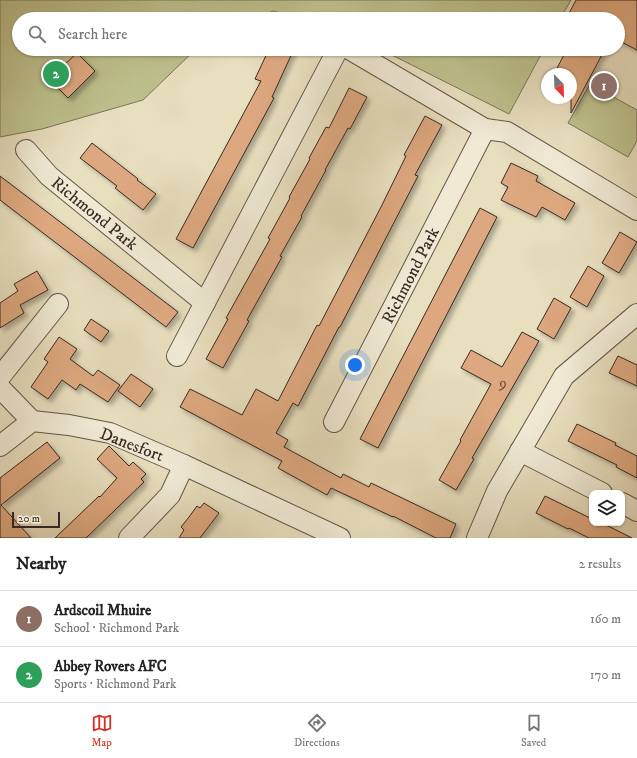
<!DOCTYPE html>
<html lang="en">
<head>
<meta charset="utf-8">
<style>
	body { margin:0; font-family:"IM FELL DW Pica",serif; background:#f6f6f6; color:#222 }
	.controls { position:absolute; right:12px; bottom:12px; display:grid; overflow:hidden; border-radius:8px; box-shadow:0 1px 3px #0004 }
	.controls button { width:36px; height:36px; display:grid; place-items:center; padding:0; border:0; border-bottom:1px solid #e0e0e0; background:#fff; color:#222; font:20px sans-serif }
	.compass { position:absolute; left:541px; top:68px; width:36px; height:36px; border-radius:50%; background:#fff; box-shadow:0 1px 3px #0004; rotate:157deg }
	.scale { position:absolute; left:12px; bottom:10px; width:48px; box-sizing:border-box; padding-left:4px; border:2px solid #392923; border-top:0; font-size:11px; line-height:14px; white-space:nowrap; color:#392923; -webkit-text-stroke:3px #f0ead5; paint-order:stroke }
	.you { position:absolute; left:355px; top:365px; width:14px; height:14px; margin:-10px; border:3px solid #fff; border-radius:50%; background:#1a73e8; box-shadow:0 0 0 6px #1a73e833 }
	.badge { display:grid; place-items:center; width:26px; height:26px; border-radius:50%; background:#d93025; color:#fff; font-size:13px; font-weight:700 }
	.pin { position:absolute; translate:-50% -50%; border:2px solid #fff; box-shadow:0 1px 4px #0006 }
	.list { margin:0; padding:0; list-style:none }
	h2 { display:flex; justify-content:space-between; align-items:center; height:52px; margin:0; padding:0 16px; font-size:17px }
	h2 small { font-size:13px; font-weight:400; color:#767676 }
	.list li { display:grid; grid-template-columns:26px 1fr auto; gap:12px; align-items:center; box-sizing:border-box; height:56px; padding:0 16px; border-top:1px solid #e0e0e0 }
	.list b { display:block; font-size:15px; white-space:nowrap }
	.list p { margin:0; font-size:13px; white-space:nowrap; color:#767676 }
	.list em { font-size:13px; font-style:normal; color:#767676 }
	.icon { flex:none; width:22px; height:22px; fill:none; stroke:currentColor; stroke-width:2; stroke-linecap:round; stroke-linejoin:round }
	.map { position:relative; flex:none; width:637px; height:538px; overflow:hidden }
	.search { position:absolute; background:#fff; box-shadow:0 1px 3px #0004; left:12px; right:12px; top:12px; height:44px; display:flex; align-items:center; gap:10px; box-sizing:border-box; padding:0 14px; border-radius:22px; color:#767676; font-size:15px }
	.sheet { height:164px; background:#fff }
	nav { display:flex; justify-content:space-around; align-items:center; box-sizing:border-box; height:56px; border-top:1px solid #e0e0e0; background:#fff; font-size:11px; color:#767676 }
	nav a { display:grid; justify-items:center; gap:2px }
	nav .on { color:#d93025 }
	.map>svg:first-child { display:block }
</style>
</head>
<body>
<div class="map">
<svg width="637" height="538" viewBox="0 0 637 538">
	<defs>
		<filter id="shadow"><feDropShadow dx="3.5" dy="3.5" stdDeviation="2" flood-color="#0004"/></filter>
	</defs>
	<rect width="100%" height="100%" fill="#e8dfbf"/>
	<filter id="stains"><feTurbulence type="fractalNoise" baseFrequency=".005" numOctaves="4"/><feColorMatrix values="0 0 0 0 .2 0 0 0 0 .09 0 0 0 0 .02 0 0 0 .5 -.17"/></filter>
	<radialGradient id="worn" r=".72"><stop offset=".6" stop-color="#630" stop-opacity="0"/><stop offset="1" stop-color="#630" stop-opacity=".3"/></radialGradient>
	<g fill="#bdc08d" stroke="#7b7458">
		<polygon points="0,0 571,0 560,19 306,19 273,11 256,19 19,19 19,49 196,49 143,100 42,129 0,137"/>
		<polygon points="380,49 544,49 509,114"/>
		<polygon points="590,84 637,110 637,141 628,157 568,123"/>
	</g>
	<g fill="#dda87f" stroke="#392923" filter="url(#shadow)">
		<polygon points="576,0 637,0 637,50 618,40 618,19 566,19"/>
		<polygon points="269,49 294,49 272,97 274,98 193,248 176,239 261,81 255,79"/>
		<polygon points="567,49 605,49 571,113 571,74 554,74"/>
		<polygon points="77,53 95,71 68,98 49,79"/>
		<polygon points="349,88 367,97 350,129 348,128 325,170 326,170 301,216 302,217 280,256 282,257 247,320 249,321 223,368 206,359 228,319 226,318 270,239 268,238 290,198 289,197 310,159 309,158 326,127 329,128"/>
		<polygon points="425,116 442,125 415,175 418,176 340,327 339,327 298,406 293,403 276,433 288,440 284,447 341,478 343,474 369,487 371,483 456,524 450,538 436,538 393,516 393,517 331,488 327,495 278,468 282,461 180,407 190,389 242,415 256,389 278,401 317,325 319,326 381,207 406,156 404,155"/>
		<polygon points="92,143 138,179 137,180 156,194 143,210 115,188 117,186 80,158"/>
		<polygon points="511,163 538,176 536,181 575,203 565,220 542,207 536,217 501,200 508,187 501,183"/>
		<polygon points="0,176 178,312 166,327 0,200"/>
		<polygon points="480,208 497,217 378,448 360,439"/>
		<polygon points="620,232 637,242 619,273 602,263"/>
		<polygon points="588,266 604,276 587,307 570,297"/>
		<polygon points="37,271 48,290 20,305 24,313 0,328 0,303 18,291 14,284"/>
		<polygon points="554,298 571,308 554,339 537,329"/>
		<polygon points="91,319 109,331 101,342 84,330"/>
		<polygon points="522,332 539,341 472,458 474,459 456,490 439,480 461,441 460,440 491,384 461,368 471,350 502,367"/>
		<polygon points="59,337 77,349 70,359 93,376 98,370 120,385 108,402 80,384 76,390 62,380 48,399 31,387 48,362 44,359"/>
		<polygon points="618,356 637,365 637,386 609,373"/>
		<polygon points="131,374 153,389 140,407 118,391"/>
		<polygon points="577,424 616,443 615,445 637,456 637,478 616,467 617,465 568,441"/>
		<polygon points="47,442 60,458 1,505 31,538 0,538 0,478"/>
		<polygon points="109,446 129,466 133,462 146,474 141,479 144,482 86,538 55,538 99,496 100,497 117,478 97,459"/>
		<polygon points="545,496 592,519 592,523 602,523 632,538 589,538 569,528 568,529 536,513"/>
		<polygon points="204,503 219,513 200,538 179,538 184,530 181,527 189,517 197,506 200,508"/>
	</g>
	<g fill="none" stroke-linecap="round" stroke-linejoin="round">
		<g stroke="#65564a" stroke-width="22">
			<g id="minor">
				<polyline points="349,49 485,129"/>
				<polyline points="26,150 49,176 205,303"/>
				<polyline points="177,356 338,49"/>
				<polyline points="0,377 58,304"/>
				<polyline points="0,388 32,421"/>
				<polyline points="32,421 69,425 110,433 184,465 340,538"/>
				<polyline points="334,422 485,129 507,132 637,210"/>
				<polyline points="0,446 32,421"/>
				<polyline points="520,451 602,493"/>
				<polyline points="622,503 637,511"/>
				<polyline points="129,538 170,495 184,465"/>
				<polyline points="477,538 497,491 564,376 637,314"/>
			</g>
		</g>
		<use href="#minor" stroke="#f0ead5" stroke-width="20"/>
	</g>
	<g text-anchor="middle" stroke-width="3" stroke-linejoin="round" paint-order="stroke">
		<g font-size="15" fill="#62493a">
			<text x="503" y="388">9</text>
		</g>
		<g font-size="17" fill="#392923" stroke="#f0ead5">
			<text transform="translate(95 213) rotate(39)" y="6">Richmond Park</text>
			<text transform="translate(410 275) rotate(-63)" y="6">Richmond Park</text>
			<text transform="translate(132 444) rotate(21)" y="6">Danesfort</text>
		</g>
	</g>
	<rect width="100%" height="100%" filter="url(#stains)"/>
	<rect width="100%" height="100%" fill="url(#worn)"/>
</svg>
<div class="controls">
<button><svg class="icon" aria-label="layers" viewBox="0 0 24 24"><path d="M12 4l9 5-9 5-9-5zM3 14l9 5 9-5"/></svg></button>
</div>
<svg class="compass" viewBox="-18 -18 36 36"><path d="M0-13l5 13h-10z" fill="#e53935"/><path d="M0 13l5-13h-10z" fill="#767676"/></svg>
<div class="scale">20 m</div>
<div class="you"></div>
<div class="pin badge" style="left:604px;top:86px;background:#8d6e63">1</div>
<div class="pin badge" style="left:56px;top:74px;background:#2e9e5b">2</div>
<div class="search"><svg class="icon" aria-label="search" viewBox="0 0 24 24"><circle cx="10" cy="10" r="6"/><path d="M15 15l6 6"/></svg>Search here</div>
</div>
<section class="sheet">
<h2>Nearby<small>2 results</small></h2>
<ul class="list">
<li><span class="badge" style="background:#8d6e63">1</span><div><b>Ardscoil Mhuire</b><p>School · Richmond Park</p></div><em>160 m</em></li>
<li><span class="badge" style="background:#2e9e5b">2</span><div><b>Abbey Rovers AFC</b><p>Sports · Richmond Park</p></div><em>170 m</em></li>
</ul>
</section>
<nav>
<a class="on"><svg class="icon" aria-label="map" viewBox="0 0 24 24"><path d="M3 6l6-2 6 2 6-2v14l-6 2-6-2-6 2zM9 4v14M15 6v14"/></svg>Map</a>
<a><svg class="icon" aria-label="directions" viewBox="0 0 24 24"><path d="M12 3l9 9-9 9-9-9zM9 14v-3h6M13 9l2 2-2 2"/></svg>Directions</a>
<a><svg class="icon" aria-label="saved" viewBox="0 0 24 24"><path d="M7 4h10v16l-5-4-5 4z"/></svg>Saved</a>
</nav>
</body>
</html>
